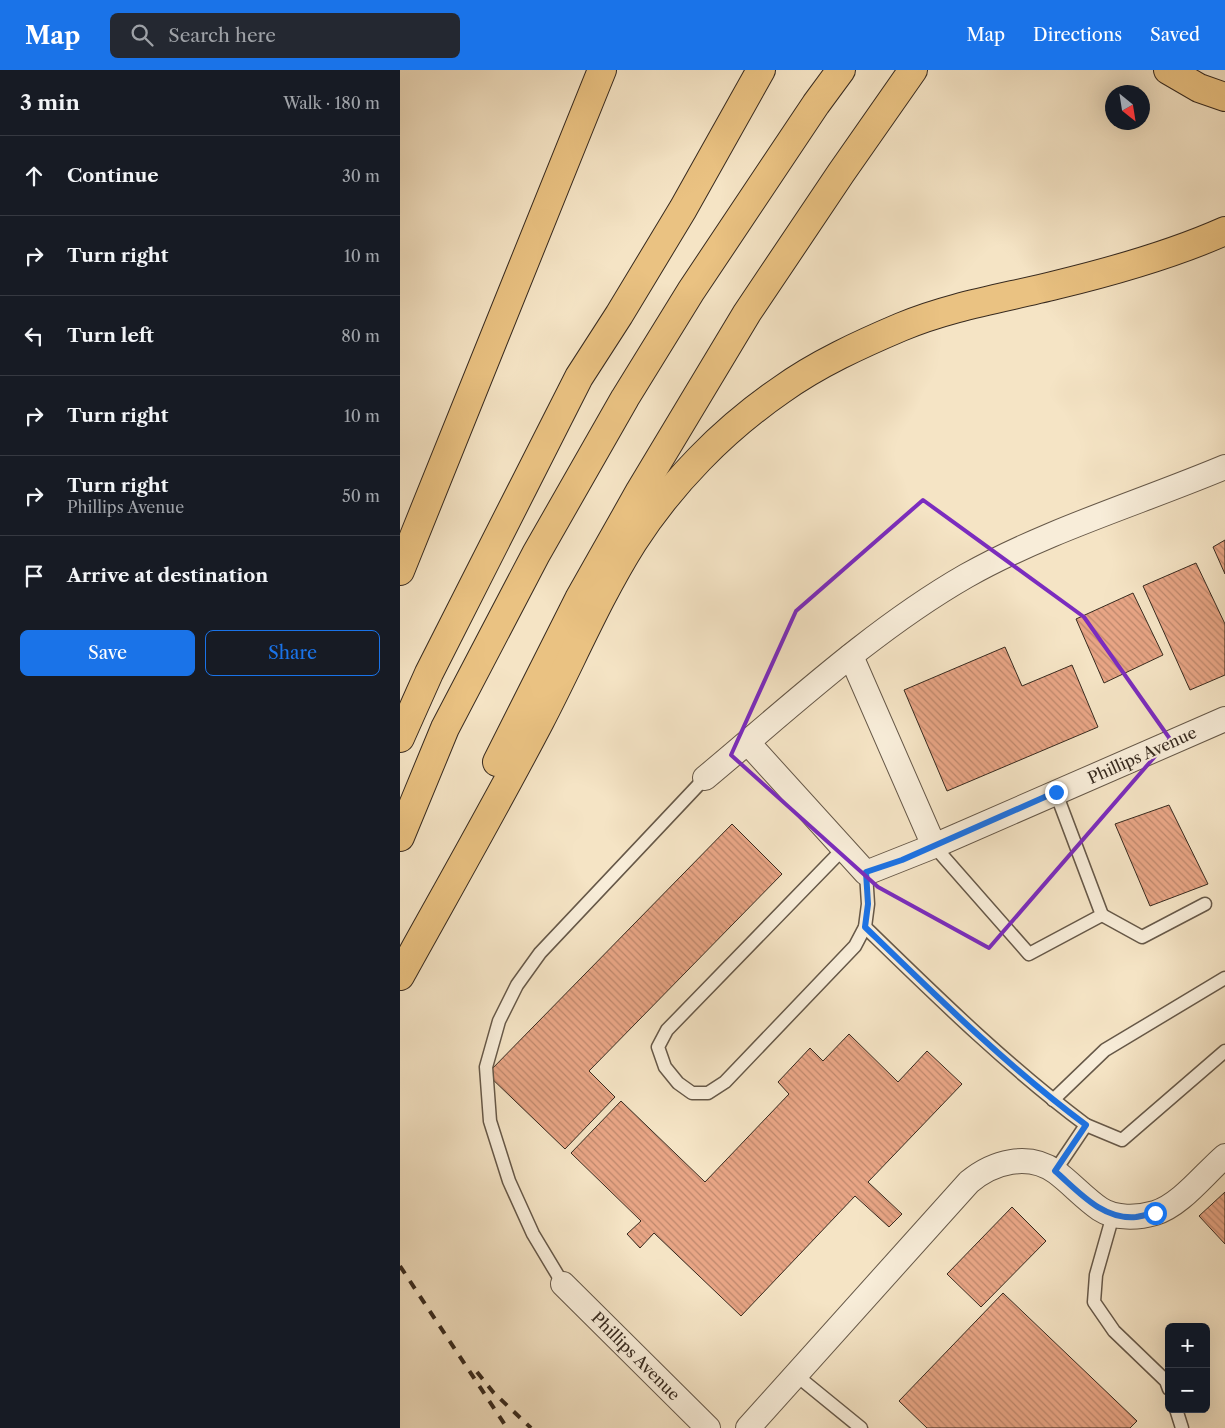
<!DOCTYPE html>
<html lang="en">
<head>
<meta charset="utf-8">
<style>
	body { margin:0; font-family:"Libre Caslon Text",serif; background:#242831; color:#f1f3f6 }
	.controls { position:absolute; right:15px; bottom:15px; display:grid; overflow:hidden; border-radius:8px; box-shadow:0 5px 20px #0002 }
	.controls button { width:45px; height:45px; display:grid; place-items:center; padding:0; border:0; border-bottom:1px solid #363941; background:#171b24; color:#f1f3f6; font:25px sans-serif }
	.compass { position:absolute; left:705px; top:15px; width:45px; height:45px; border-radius:50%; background:#171b24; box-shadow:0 5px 20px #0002; rotate:150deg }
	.stop { position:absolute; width:15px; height:15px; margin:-11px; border:4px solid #1a73e8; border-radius:50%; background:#fff }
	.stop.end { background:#1a73e8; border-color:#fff; box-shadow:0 1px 5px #0008 }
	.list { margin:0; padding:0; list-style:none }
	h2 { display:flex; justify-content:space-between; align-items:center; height:65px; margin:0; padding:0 20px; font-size:21px }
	h2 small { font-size:16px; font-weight:400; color:#9ea1a6 }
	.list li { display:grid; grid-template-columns:32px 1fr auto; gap:15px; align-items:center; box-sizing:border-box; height:80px; padding:0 20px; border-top:1px solid #363941 }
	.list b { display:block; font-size:19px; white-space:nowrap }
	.list p { margin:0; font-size:16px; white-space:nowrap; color:#9ea1a6 }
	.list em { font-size:16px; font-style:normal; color:#9ea1a6 }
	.actions { display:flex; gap:10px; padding:15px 20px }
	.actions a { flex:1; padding:11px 0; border:1px solid #1a73e8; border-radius:8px; text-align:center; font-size:18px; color:#1a73e8 }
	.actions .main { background:#1a73e8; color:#fff }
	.icon { flex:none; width:28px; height:28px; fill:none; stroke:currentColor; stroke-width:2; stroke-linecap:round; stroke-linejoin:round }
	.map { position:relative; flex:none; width:825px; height:1358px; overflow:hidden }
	header { display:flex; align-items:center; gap:30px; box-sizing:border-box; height:70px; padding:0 25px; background:#1a73e8; color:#fff }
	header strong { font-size:24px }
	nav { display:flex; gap:28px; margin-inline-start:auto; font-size:18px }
	.search { width:350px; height:45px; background:#242831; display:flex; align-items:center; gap:12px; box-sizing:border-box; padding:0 18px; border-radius:8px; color:#9ea1a6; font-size:19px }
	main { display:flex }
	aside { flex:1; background:#171b24 }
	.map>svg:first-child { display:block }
</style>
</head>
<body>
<header>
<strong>Map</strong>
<div class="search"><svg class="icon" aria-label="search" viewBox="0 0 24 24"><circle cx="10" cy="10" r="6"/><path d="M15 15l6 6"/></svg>Search here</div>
<nav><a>Map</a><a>Directions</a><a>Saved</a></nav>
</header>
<main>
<aside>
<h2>3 min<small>Walk · 180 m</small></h2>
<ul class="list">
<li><svg class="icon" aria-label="ahead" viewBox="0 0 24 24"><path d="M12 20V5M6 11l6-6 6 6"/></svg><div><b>Continue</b></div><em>30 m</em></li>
<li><svg class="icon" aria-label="right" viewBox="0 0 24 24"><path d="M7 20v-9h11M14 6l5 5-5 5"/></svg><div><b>Turn right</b></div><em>10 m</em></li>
<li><svg class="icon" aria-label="left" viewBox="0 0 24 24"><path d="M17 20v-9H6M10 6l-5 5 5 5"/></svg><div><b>Turn left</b></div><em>80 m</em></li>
<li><svg class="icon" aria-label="right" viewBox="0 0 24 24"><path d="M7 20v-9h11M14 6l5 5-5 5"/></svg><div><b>Turn right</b></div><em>10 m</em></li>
<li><svg class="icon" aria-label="right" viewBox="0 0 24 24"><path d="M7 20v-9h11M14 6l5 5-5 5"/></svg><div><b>Turn right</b><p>Phillips Avenue</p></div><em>50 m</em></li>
<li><svg class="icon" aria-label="arrive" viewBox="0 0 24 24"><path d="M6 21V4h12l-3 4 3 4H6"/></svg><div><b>Arrive at destination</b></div></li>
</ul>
<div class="actions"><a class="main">Save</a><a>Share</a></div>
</aside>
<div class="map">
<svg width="825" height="1358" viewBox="0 0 825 1358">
	<defs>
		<pattern id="building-back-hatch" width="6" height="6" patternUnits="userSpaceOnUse" patternTransform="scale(1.25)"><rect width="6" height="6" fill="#e8a585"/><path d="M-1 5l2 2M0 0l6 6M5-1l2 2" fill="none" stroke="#bd876c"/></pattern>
	</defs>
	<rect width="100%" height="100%" fill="#f5e4c5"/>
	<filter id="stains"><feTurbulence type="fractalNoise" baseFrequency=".004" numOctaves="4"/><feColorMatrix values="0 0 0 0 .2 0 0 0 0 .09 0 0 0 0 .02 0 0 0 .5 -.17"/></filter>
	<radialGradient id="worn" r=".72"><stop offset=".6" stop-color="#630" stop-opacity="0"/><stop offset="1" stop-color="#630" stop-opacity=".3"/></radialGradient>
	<g fill="url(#building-back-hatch)" stroke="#372a1f">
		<polygon points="825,470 825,504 813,477"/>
		<polygon points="796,493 825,554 825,605 790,620 743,516"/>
		<polygon points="733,523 763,585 704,613 676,549"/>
		<polygon points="605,577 622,616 672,595 698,657 547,721 504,620"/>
		<polygon points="769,735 808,814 750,836 715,754"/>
		<polygon points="332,754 382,804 189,1001 215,1027 165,1079 87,1004"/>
		<polygon points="449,964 498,1012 527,981 562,1014 468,1112 502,1144 489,1157 455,1126 341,1246 254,1163 240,1178 227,1164 241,1151 171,1083 221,1031 305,1112 389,1024 378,1012 410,978 423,991"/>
		<polygon points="825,1122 825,1174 799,1146"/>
		<polygon points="612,1137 646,1171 581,1237 547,1204"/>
		<polygon points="603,1223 737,1351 730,1358 527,1358 499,1331"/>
	</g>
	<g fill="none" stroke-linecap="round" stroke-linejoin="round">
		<g stroke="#665848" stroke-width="15">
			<g id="service">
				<polyline points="534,776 629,884 702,845 656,723"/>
				<polyline points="444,778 267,960 258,977 265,997 278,1013 292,1023 308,1023 325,1012 455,876 465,857 468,834 466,803"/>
				<polyline points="702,845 742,867 805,834"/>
				<path d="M465,857C536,926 607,996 686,1055L655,1101"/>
				<polyline points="653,1030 705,980 825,908"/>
				<polyline points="686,1055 722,1070 825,981"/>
				<polyline points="713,1145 696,1205 694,1232 714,1261 766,1311 769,1319"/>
				<polyline points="163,1214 133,1164 109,1111 90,1051 86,997 99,951 117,915 140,883 305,708"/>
				<polyline points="396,1305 461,1358"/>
				<polyline points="776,1339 782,1358"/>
			</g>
		</g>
		<g stroke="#665848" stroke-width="26">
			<g id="minor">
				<polyline points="451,586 534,776"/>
				<polyline points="348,673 466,803 534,776 825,649"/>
				<path d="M305,708C388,639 472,560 566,506C648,460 739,433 825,397"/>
				<polyline points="163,1214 308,1358"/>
				<path d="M348,1358L569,1112C593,1092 628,1082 656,1102C671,1113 684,1128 700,1139C715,1149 738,1148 755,1143C781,1135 804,1104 825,1086"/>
			</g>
		</g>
		<g stroke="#372a1f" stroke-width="30">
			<g id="motorway">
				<polyline points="768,0 799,18 825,27"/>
				<polyline points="0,501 202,0"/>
				<polyline points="0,668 29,603 179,307 219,245 283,139 361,0"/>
				<polyline points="97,692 179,529 240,421 347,243 441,103 513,0"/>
				<polyline points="0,767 45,658 136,484 225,328 291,221 416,34 441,0"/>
				<path d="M0,906C47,821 95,737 140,651C171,592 197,529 233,472C271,413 323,360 381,320C417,294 461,274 501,257C551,236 604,228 656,215C714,201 771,185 825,161"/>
			</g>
		</g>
		<use href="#service" stroke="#f8edd9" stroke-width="12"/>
		<use href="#minor" stroke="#f8edd9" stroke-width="24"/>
		<use href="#motorway" stroke="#eac282" stroke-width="28"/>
		<g stroke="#372a1f" stroke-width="4" stroke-dasharray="9 9" stroke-linecap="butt">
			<polyline points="0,1196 107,1358"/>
			<polyline points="77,1302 93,1322 131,1358"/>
		</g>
	</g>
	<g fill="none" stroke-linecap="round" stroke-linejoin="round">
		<path stroke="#1a73e8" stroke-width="6" d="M656,722L502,790L466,802L468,834L465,857C536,926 607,996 686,1055L655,1101C678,1121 702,1150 736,1147C742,1146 749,1144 755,1143"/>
	</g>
	<path fill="none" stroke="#7b2cbf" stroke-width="4" stroke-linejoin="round" d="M523,430L684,547L770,669L589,878L478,817L331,685L396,541Z"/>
	<g text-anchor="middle" stroke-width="4" stroke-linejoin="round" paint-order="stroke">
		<g font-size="16" fill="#372a1f" stroke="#f8edd9">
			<text transform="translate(742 685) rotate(-24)" y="6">Phillips Avenue</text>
			<text transform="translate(236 1286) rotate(45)" y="6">Phillips Avenue</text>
		</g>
	</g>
	<rect width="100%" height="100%" filter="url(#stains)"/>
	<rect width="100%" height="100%" fill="url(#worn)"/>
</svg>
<div class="controls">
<button>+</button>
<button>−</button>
</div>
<svg class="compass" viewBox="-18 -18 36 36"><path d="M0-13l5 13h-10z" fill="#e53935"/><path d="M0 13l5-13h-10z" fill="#9ea1a6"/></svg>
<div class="stop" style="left:755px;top:1143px"></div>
<div class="stop end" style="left:656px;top:722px"></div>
</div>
</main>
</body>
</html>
